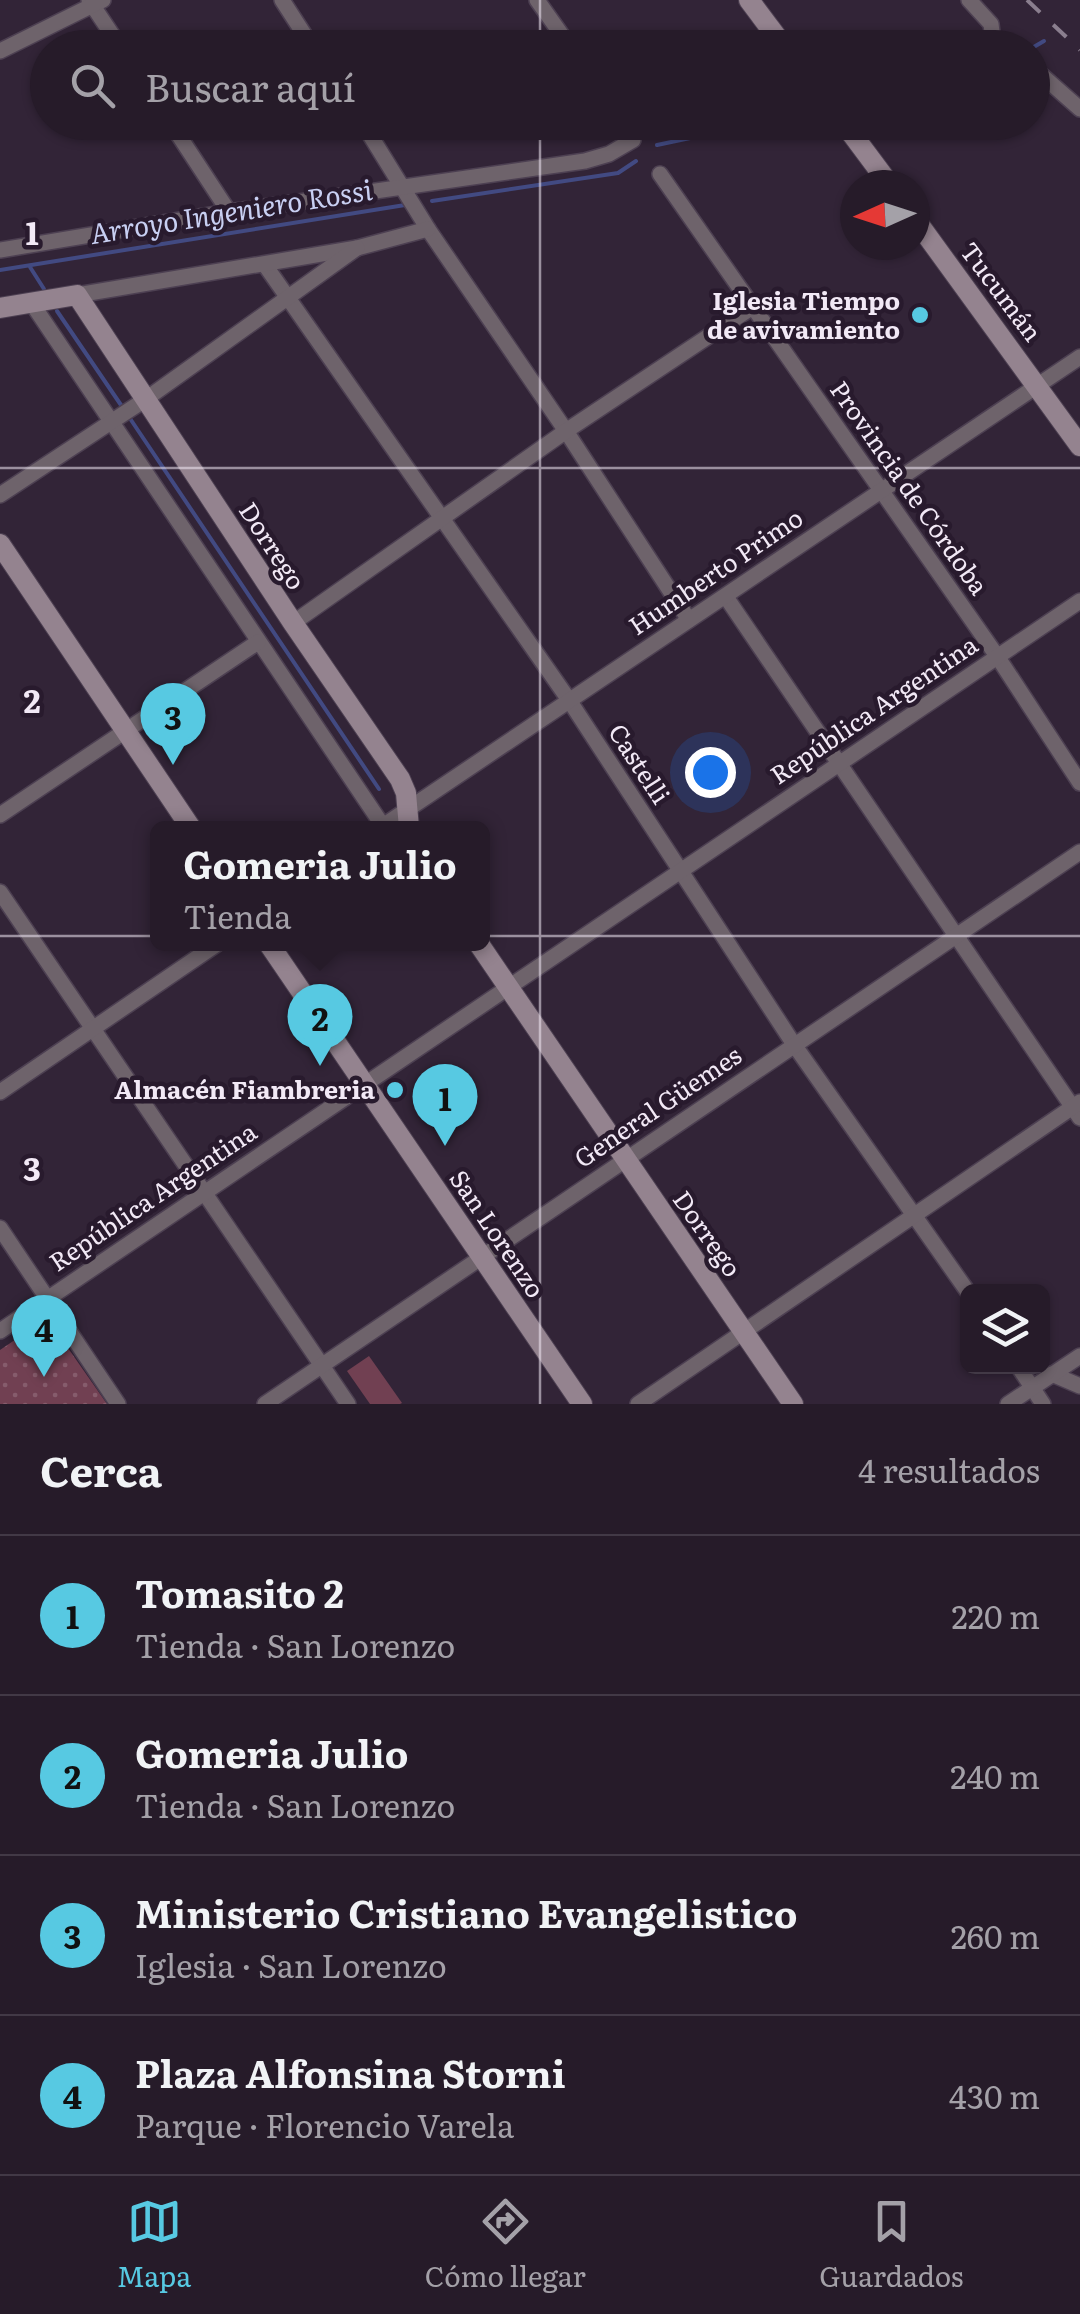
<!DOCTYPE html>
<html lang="es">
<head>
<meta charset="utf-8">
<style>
	body { margin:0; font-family:Literata,serif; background:#2e2431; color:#f1f3f6 }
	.controls { position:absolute; right:30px; bottom:30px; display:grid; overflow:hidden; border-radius:15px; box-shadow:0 2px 8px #0004 }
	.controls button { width:90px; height:90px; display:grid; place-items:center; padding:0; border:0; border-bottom:2px solid #423946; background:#261b29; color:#f1f3f6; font:50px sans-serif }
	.compass { position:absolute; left:840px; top:170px; width:90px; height:90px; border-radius:50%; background:#261b29; box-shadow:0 2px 8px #0004; rotate:267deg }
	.you { position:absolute; left:710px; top:772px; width:35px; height:35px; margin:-25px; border:8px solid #fff; border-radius:50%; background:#1a73e8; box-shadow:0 0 0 15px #1a73e833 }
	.badge { display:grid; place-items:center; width:65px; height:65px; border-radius:50%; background:#57c9e2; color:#111; font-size:32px; font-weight:700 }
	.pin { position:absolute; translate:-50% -82px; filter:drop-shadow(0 2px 5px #0008) }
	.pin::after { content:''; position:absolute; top:52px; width:35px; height:30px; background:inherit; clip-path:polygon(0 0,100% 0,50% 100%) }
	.popup { position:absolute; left:150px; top:821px; width:340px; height:130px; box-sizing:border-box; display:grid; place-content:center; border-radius:15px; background:#261b29; filter:drop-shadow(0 2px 8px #0005); font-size:32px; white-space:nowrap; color:#a4a1a8 }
	.popup b { font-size:38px; color:#f1f3f6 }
	.popup::after { content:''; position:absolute; left:50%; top:100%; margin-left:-20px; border:20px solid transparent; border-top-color:#261b29 }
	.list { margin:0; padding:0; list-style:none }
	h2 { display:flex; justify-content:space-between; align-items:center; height:130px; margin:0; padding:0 40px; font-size:42px }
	h2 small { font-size:32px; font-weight:400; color:#a4a1a8 }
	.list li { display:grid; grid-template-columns:65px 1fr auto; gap:30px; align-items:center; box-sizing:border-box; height:160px; padding:0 40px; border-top:2px solid #423946 }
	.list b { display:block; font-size:38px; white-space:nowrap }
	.list p { margin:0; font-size:32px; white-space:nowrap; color:#a4a1a8 }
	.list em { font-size:32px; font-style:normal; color:#a4a1a8 }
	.icon { flex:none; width:55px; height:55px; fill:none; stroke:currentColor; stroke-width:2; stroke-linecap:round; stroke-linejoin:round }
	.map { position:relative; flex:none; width:1080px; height:1404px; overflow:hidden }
	.search { position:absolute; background:#261b29; box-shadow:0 2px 8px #0004; left:30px; right:30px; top:30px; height:110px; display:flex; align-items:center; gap:25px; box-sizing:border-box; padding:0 35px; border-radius:55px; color:#a4a1a8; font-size:38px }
	.sheet { height:770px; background:#261b29 }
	nav { display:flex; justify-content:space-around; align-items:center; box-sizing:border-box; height:140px; border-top:2px solid #423946; background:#261b29; font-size:28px; color:#a4a1a8 }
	nav a { display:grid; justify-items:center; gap:5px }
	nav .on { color:#57c9e2 }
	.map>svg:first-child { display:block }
</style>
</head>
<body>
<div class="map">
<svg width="1080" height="1404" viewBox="0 0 1080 1404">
	<defs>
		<pattern id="park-dots" width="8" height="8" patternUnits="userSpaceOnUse" patternTransform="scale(2.5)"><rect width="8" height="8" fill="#714052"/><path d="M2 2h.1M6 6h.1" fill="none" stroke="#865c6c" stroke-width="1.8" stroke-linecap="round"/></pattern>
	</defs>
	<rect width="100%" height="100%" fill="#322437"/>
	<polygon fill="url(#park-dots)" points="47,1318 107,1404 0,1404 0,1350"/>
	<polygon fill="#714052" points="369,1356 402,1403 400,1404 370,1404 347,1371"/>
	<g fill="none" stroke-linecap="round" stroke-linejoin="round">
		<g stroke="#424a82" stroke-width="4">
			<polyline points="1032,48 1044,41"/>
			<polyline points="657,145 766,122"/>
			<polyline points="432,201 618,173 636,161"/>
			<polyline points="30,267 44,289"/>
			<polyline points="0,270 405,205"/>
			<polyline points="57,311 123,408"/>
			<polyline points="129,417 379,789"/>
		</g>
		<g stroke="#4d4052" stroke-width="18">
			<g id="street">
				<polyline points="89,0 121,48"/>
				<polyline points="282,0 313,48"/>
				<polyline points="537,0 571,48"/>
				<polyline points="969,0 991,24 994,48"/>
				<polyline points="0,51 103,0"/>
				<polyline points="1037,71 1080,109"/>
				<polyline points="170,122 229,212"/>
				<polyline points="362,122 428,229 566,431 689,620"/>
				<polyline points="660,174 997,656 1080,783"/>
				<polyline points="0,250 229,212 585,161 609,154 633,140 624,122"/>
				<polyline points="265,265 569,700 795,1046 968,1292"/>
				<polyline points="77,295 357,248 428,229"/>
				<polyline points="31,302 383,826"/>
				<polyline points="0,495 146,399 357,248"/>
				<polyline points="726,597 1080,1118"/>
				<polyline points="293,623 566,431 751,308"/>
				<polyline points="0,815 258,642"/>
				<polyline points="380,828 1080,357"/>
				<polyline points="0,892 348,1404"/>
				<polyline points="0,1092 217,944"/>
				<polyline points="0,1228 118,1404"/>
				<polyline points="0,1331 1080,601"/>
				<polyline points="1018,1366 1043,1404"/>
				<polyline points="1052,1374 1080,1386"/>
				<polyline points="265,1404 1080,852"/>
				<polyline points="638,1404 1080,1102"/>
				<polyline points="1008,1404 1080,1356"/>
			</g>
		</g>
		<g stroke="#4d4052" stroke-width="22">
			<g id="secondary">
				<polyline points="749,0 785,48"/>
				<polyline points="843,122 890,185"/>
				<polyline points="915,219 1080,446"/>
				<polyline points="0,308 77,295 293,623 400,779 406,793 409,828"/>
				<polyline points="0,544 191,828"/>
				<polyline points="269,944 582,1404"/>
				<polyline points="479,944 793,1404"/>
			</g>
		</g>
		<use href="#street" stroke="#6e636b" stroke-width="15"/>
		<use href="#secondary" stroke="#94838f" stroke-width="20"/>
		<polyline stroke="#8a7e8e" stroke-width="4" stroke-dasharray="18 18" stroke-linecap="butt" points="1027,0 1080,50"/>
	</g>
	<path fill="none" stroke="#f2e9f6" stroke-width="2.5" stroke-opacity="0.55" d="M540,0V48M540,122V1404M0,468H1080M0,936H1080"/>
	<g fill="#57c9e2" stroke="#281a2d" stroke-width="4">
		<circle cx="920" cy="315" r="10"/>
		<circle cx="395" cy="1090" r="10"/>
	</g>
	<g text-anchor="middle" stroke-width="9" stroke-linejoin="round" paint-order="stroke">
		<g font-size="25" fill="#f2e9f6" stroke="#281a2d">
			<text transform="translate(1001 292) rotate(53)" y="9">Tucumán</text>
			<text transform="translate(909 488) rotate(55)" y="9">Provincia de Córdoba</text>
			<text transform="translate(272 546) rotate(57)" y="9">Dorrego</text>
			<text transform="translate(716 572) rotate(-34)" y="9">Humberto Primo</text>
			<text transform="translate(874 710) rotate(-34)" y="9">República Argentina</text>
			<text transform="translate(639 764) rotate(57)" y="9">Castelli</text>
			<text transform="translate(658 1107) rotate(-34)" y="9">General Güemes</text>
			<text transform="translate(153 1197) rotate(-34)" y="9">República Argentina</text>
			<text transform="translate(497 1234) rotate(56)" y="9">San Lorenzo</text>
			<text transform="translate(707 1234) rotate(55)" y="9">Dorrego</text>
		</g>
		<g font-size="25" font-weight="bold" fill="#f2e9f6" stroke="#281a2d" text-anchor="end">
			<text x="900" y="310">Iglesia Tiempo<tspan x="900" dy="29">de avivamiento</tspan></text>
			<text x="375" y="1099">Almacén Fiambreria</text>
		</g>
		<g font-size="28" font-style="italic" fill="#c8cff2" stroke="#281a2d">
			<text transform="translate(231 212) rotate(-9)" y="10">Arroyo Ingeniero Rossi</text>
		</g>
	</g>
	<g font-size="32" text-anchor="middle" font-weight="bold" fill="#f2e9f6" stroke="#281a2d" stroke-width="9" stroke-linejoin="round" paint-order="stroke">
		<text x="32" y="245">1</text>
		<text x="32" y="713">2</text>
		<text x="32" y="1181">3</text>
	</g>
</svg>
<div class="controls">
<button><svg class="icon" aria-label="layers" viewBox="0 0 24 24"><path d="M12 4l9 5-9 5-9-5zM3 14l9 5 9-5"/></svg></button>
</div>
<svg class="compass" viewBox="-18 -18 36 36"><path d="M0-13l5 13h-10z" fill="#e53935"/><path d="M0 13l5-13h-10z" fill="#a4a1a8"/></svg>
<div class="you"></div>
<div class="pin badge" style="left:445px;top:1146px">1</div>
<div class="pin badge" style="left:320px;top:1066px">2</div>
<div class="popup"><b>Gomeria Julio</b>Tienda</div>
<div class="pin badge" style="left:173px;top:765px">3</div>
<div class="pin badge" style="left:44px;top:1377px">4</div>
<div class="search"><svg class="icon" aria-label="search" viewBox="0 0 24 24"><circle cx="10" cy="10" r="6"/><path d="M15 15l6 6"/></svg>Buscar aquí</div>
</div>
<section class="sheet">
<h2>Cerca<small>4 resultados</small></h2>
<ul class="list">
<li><span class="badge">1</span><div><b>Tomasito 2</b><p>Tienda · San Lorenzo</p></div><em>220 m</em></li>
<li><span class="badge">2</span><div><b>Gomeria Julio</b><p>Tienda · San Lorenzo</p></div><em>240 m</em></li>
<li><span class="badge">3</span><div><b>Ministerio Cristiano Evangelistico</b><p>Iglesia · San Lorenzo</p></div><em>260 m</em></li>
<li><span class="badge">4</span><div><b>Plaza Alfonsina Storni</b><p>Parque · Florencio Varela</p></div><em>430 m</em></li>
</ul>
</section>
<nav>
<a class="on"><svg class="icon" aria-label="map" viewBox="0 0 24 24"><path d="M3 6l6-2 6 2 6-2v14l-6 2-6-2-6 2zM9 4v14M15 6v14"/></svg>Mapa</a>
<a><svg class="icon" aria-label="directions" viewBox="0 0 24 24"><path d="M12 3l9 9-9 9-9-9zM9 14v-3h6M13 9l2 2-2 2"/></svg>Cómo llegar</a>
<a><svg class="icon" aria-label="saved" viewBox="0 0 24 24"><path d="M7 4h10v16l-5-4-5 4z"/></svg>Guardados</a>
</nav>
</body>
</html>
